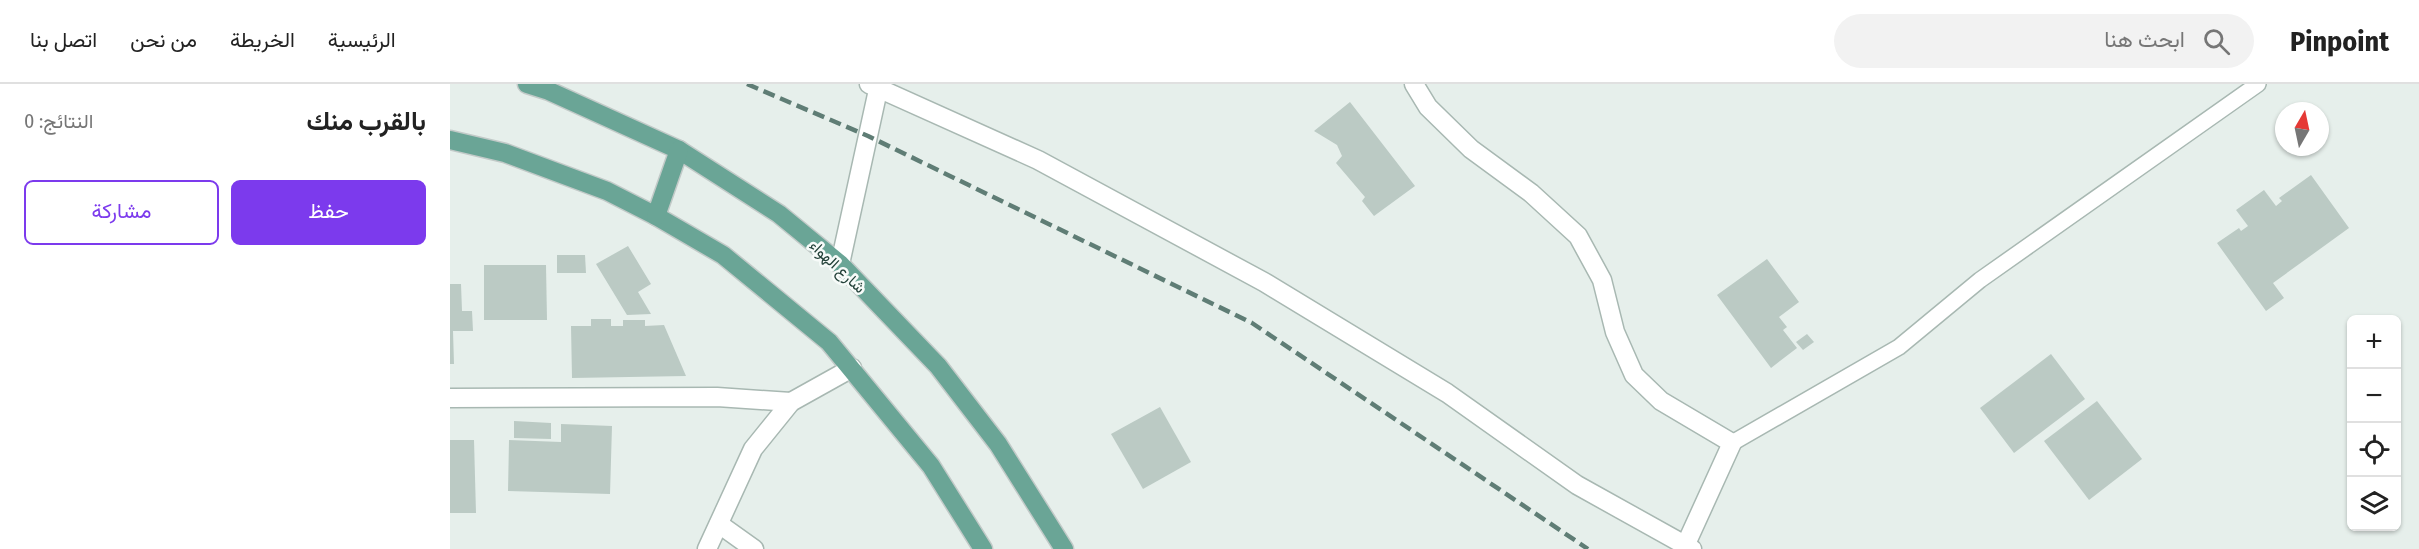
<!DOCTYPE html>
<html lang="ar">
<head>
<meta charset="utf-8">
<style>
	body { margin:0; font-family:"Fira Sans Condensed",Vazirmatn,sans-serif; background:#f2f2f2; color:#222; direction:rtl }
	.controls { position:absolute; right:18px; bottom:18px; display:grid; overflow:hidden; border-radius:9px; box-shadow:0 2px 4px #0004 }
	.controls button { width:54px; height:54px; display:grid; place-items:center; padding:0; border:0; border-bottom:2px solid #e0e0e0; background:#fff; color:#222; font:30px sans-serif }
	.compass { position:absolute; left:1825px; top:18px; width:54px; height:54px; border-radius:50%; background:#fff; box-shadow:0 2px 4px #0004; rotate:9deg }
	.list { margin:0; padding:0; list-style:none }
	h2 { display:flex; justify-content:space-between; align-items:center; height:78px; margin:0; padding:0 24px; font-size:26px }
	h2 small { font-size:20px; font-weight:400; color:#767676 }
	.actions { display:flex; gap:12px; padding:18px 24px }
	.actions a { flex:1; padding:14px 0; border:2px solid #7c3aed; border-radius:9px; text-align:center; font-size:21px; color:#7c3aed }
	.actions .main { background:#7c3aed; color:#fff }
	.icon { flex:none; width:33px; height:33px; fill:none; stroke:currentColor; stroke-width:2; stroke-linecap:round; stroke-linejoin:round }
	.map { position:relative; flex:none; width:1969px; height:465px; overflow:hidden; direction:ltr }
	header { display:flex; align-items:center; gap:36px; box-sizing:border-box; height:84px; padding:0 30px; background:#fff; border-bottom:2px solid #e0e0e0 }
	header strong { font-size:28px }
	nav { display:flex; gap:33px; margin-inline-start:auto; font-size:21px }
	.search { width:420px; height:54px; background:#f2f2f2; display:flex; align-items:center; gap:15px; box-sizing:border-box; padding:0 21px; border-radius:33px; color:#767676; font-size:22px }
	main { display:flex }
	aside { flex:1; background:#fff }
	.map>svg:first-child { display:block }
</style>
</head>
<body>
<header>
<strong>Pinpoint</strong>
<div class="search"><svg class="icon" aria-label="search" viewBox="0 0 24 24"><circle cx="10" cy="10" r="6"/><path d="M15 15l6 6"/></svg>ابحث هنا</div>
<nav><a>الرئيسية</a><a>الخريطة</a><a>من نحن</a><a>اتصل بنا</a></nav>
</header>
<main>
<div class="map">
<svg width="1969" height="465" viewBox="0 0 1969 465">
	<rect width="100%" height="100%" fill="#e6efeb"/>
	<g fill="#bbcac4">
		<polygon points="900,18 965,102 924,132 912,117 915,113 886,79 892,72 887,61 864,47"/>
		<polygon points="1861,91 1899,144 1823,199 1834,214 1816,227 1767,159 1789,144 1791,147 1798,142 1786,126 1814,106 1826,122 1832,117 1829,114"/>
		<polygon points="178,162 201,200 188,208 201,230 177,231 146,180"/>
		<polygon points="107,171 135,171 136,189 107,189"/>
		<polygon points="1317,175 1349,218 1329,233 1337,243 1333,246 1347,264 1321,284 1267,211"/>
		<polygon points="34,181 96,181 97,236 34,236"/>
		<polygon points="0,200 11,200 12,227 22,227 23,247 3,247 4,280 0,280"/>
		<polygon points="141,235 161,235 161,242 173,242 173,236 195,236 195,242 214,241 236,292 122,294 121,242 141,242"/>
		<polygon points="1357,250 1364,258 1353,266 1346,258"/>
		<polygon points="1601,270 1635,315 1564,369 1530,324"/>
		<polygon points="1647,317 1692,375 1639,416 1594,357"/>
		<polygon points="710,323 741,378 693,405 661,350"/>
		<polygon points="64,337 101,339 101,355 64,354"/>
		<polygon points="111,340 162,342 160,410 58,407 59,356 111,358"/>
		<polygon points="0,356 24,356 26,429 0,429"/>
	</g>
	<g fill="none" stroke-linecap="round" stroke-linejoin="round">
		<g stroke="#a8b8b2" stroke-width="18">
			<polyline id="lane" points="1282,359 1449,263 1530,196 1808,0"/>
		</g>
		<g stroke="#a8b8b2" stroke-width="21">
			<g id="street">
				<polyline points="419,0 588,76 814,198 997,309 1127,401 1242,465"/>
				<polyline points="964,0 978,23 1021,65 1081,109 1128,152 1152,196 1165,248 1184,291 1211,317 1282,359 1236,460"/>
				<polyline points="390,180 428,6"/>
				<polyline points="0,314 267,313 341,318"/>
				<polyline points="269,440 304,465"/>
				<polyline points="257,465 303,365 341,318 402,284"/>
			</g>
		</g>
		<g stroke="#c2cac8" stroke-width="21">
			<g id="primary">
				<polyline points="77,0 99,7 229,66 329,130 390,180 488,282 548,360 614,465"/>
				<polyline points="0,56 55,69 157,107 206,132 273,171 379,258 481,382 533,465"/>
				<polyline points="206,132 229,66"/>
			</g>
		</g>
		<use href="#lane" stroke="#fff" stroke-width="15"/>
		<use href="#street" stroke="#fff" stroke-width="18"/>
		<use href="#primary" stroke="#6aa596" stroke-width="18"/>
		<polyline stroke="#5f7d75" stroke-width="4.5" stroke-dasharray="12 6" stroke-linecap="butt" points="297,0 418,52 802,239 1138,465"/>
	</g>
	<g text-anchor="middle" stroke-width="5" stroke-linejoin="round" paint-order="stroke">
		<g font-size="16" fill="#24423a" stroke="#f7fbf9">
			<text transform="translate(388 182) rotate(43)" y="6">شارع الهواء</text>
		</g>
	</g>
</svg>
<div class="controls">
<button>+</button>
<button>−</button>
<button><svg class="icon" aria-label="locate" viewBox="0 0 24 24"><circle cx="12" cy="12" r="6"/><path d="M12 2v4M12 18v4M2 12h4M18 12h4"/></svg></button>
<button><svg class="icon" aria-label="layers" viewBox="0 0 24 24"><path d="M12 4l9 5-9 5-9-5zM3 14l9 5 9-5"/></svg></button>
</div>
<svg class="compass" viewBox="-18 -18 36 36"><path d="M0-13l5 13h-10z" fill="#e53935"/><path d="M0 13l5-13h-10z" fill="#767676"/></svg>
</div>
<aside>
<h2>بالقرب منك<small>النتائج: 0</small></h2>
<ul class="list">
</ul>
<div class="actions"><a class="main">حفظ</a><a>مشاركة</a></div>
</aside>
</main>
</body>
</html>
